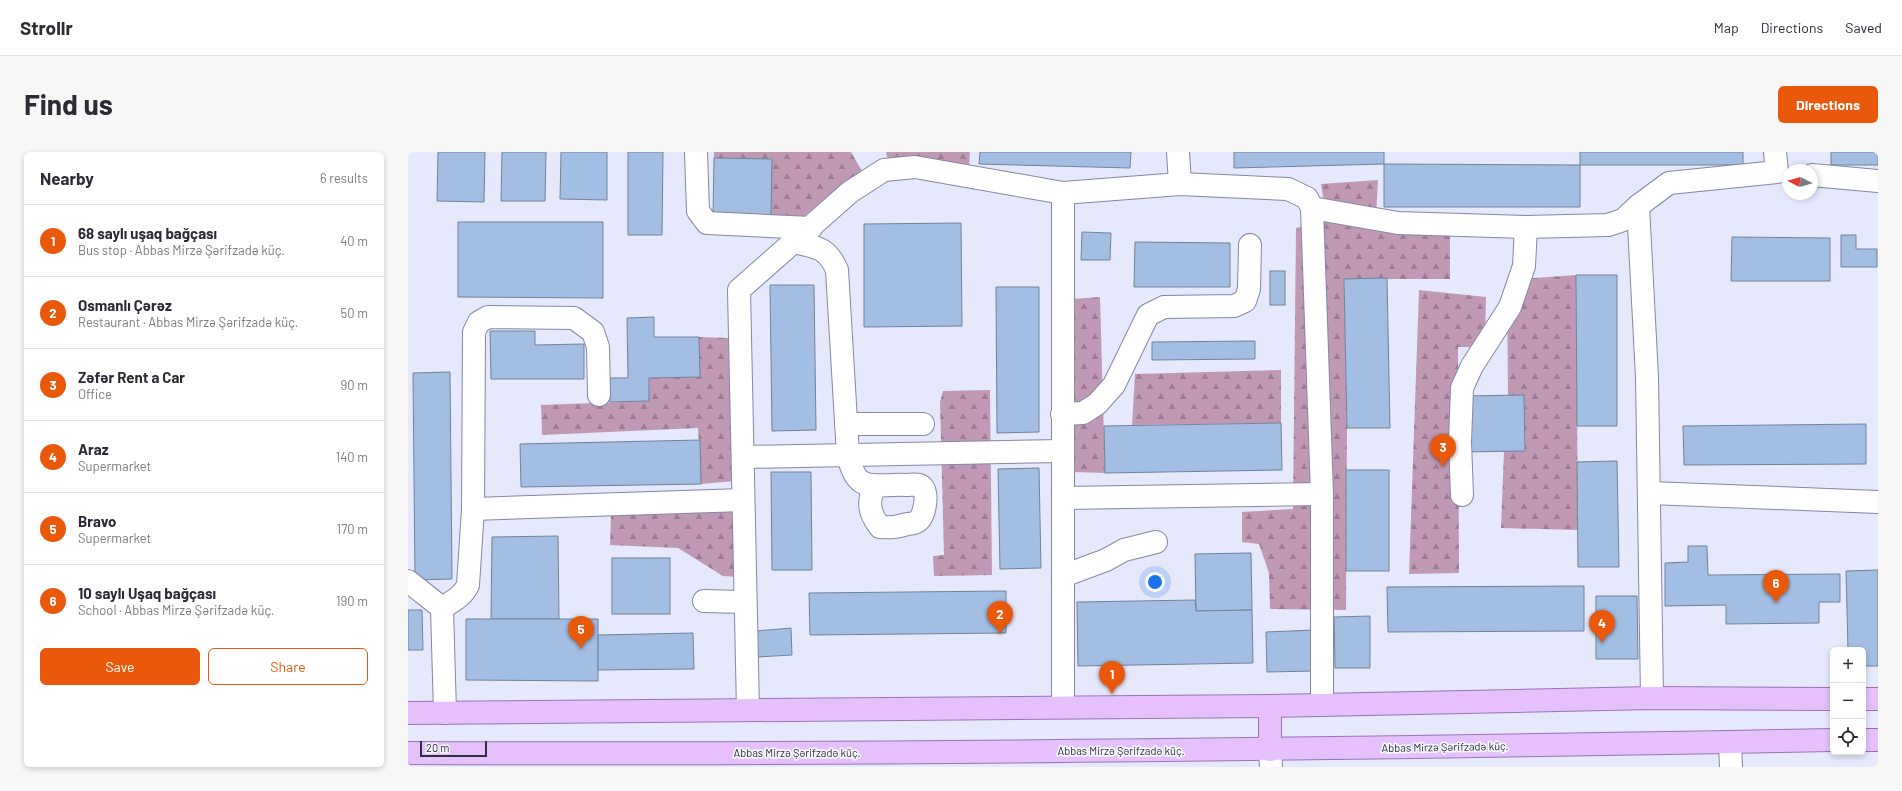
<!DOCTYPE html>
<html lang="en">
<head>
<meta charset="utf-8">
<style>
	body { margin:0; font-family:Barlow,sans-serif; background:#f7f7f7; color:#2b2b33 }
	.controls { position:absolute; right:12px; bottom:12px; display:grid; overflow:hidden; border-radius:6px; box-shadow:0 2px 6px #0003 }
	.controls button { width:36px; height:36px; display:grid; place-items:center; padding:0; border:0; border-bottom:1px solid #e1e1e2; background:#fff; color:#2b2b33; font:20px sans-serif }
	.compass { position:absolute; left:1374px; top:12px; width:36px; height:36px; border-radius:50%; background:#fff; box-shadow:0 2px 6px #0003; rotate:276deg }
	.scale { position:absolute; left:12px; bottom:10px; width:67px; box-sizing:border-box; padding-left:4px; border:2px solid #30303c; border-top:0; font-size:11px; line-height:14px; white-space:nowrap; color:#30303c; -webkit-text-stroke:3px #f5f6fc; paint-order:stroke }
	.you { position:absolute; left:747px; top:430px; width:14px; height:14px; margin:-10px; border:3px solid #fff; border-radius:50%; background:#1a73e8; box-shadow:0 0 0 6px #1a73e833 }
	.badge { display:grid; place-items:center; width:26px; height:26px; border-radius:50%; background:#ea580c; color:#fff; font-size:13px; font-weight:700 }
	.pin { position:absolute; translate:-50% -33px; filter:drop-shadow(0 1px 2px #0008) }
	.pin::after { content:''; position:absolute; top:21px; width:14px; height:12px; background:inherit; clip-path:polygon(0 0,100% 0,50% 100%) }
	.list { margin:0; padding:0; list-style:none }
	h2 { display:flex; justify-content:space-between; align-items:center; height:52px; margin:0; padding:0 16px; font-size:17px }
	h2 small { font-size:13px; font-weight:400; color:#7c7c81 }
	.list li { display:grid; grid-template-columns:26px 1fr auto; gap:12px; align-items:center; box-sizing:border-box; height:72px; padding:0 16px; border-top:1px solid #e1e1e2 }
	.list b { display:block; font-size:15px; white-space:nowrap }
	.list p { margin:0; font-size:13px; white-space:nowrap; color:#7c7c81 }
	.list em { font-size:13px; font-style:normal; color:#7c7c81 }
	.actions { display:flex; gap:8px; padding:12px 16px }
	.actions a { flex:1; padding:9px 0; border:1px solid #ea580c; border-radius:6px; text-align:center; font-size:14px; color:#ea580c }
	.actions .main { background:#ea580c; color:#fff }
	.icon { flex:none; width:22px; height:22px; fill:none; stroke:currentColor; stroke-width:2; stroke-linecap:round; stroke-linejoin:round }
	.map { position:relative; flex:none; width:1470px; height:615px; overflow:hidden; border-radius:6px }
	header { display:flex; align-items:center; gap:24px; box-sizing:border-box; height:56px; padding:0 20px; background:#fff; border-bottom:1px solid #e1e1e2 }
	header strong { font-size:19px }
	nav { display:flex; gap:22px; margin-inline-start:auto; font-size:14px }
	.intro { display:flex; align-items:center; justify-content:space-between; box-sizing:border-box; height:96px; padding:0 24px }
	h1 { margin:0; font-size:28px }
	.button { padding:10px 18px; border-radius:6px; background:#ea580c; color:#fff; font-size:14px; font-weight:700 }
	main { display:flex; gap:24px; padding:0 24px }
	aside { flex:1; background:#fff; border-radius:6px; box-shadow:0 2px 6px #0003 }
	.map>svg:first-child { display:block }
</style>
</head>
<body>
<header>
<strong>Strollr</strong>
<nav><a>Map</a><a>Directions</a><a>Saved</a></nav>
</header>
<div class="intro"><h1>Find us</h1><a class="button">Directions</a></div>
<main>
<aside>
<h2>Nearby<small>6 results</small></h2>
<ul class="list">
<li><span class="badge">1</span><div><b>68 saylı uşaq bağçası</b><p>Bus stop · Abbas Mirzə Şərifzadə küç.</p></div><em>40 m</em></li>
<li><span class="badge">2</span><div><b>Osmanlı Çərəz</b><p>Restaurant · Abbas Mirzə Şərifzadə küç.</p></div><em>50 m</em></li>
<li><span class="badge">3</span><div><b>Zəfər Rent a Car</b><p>Office</p></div><em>90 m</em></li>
<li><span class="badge">4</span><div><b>Araz</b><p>Supermarket</p></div><em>140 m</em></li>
<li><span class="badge">5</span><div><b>Bravo</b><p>Supermarket</p></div><em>170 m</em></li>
<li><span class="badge">6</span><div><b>10 saylı Uşaq bağçası</b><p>School · Abbas Mirzə Şərifzadə küç.</p></div><em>190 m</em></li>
</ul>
<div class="actions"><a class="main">Save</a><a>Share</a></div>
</aside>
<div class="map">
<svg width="1470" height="615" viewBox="0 0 1470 615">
	<defs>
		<pattern id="forest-firs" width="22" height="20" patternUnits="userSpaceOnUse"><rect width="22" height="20" fill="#c299b5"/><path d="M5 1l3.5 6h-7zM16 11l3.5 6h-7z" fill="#9e7d94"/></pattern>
	</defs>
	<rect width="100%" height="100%" fill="#e6e8fb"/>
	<g fill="url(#forest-firs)">
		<polygon points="306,0 443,0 454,19 391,68 363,64 306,6"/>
		<polygon points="478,0 562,0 561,15 482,16"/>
		<polygon points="970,28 968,65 1042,65 1042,127 936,127 939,276 938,458 862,457 861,421 851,392 834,390 834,360 885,357 888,76 919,69 913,32"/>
		<polygon points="1168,123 1170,378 1093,376 1096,299 1117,299 1116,243 1100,244 1099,128"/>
		<polygon points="1011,138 1078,145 1077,195 1050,195 1051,421 1001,422"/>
		<polygon points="692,145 697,321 664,320 664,147"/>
		<polygon points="291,185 324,186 327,329 293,332 290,276 134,283 133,253 241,249 241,226 292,225"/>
		<polygon points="873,218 873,271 724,273 727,222"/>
		<polygon points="582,238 584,423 526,424 525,404 536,403 532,250 535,239"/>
		<polygon points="330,358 331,425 315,424 270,396 202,393 203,362"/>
	</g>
	<g fill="#a2bee3" stroke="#71839b">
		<polygon points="30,0 77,0 76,50 29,49"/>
		<polygon points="94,0 138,0 137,49 93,49"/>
		<polygon points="153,0 199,0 199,48 152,47"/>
		<polygon points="220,0 255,0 254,83 220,83"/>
		<polygon points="572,0 723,0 722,16 571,12"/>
		<polygon points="826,0 976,0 976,12 826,16"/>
		<rect x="1172" y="0" width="163" height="13"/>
		<rect x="1423" y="0" width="47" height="13"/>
		<polygon points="306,6 364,7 363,64 305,64"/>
		<polygon points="976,12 1172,13 1172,55 976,55"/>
		<polygon points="50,70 195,70 195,146 50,145"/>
		<polygon points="553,71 554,174 456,175 456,72"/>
		<polygon points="674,80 703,81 702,108 673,108"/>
		<polygon points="1433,83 1448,83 1448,97 1469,97 1469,115 1433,115"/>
		<polygon points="1324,85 1422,86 1422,129 1323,129"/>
		<polygon points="727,90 822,91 822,135 726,135"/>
		<rect x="862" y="119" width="15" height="34"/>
		<polygon points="1168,123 1209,123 1209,274 1169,274"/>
		<polygon points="979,126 982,276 939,276 936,127"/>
		<polygon points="362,133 406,133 408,278 364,279"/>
		<polygon points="588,135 631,135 631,280 589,281"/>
		<polygon points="246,165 246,185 291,185 292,225 241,226 241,249 202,250 202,226 220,226 219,166"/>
		<polygon points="82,179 127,179 127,193 176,192 176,227 83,227"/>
		<polygon points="847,189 847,207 744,208 744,190"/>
		<polygon points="42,220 44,427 7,428 5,221"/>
		<polygon points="1116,243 1117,299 1054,300 1054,244"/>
		<polygon points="873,271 874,318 697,321 696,274"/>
		<polygon points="1458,272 1458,312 1276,313 1275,274"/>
		<polygon points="292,288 293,332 113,335 112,292"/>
		<polygon points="1209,309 1211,415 1170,415 1169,310"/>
		<polygon points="631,316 633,416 592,417 590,317"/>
		<rect x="938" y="318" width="43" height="101"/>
		<polygon points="363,320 403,320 404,418 364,418"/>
		<polygon points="150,384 151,467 83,467 84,385"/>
		<polygon points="1280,394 1299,394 1300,423 1432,422 1432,450 1411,450 1411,471 1318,472 1318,453 1257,454 1257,411 1280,410"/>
		<polygon points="843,401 844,458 788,459 787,402"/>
		<rect x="204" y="406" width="58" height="56"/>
		<polygon points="1470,418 1470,514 1455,514 1455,498 1440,498 1438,419"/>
		<polygon points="1176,434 1176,479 980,480 979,435"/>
		<polygon points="598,439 598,481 402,483 401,441"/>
		<polygon points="1188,444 1229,444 1230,507 1188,507"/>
		<polygon points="787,448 788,459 844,458 845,511 670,514 669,450"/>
		<polygon points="0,458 14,458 15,498 0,498"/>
		<polygon points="962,464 962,516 927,516 926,465"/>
		<polygon points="58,467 190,467 190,529 58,528"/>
		<polygon points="383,476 384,503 349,505 348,479"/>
		<polygon points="907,478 908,519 859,520 858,480"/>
		<polygon points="285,481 286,517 190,518 190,483"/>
	</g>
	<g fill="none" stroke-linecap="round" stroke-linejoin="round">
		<g stroke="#8687a4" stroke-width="24">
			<g id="minor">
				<polyline points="288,0 290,59 299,71 403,76"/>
				<polyline points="770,0 772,32"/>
				<polyline points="1404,23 1470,29"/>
				<polyline points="655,41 655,555"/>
				<polyline points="1230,54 1239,225 1244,546"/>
				<polyline points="904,56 990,71 1118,75 1200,73 1215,68 1230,54 1261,31 1369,20 1367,0"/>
				<path d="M386,90C408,95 419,95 429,118L440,303C449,344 465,331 499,333C502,333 507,332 511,333C522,336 517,362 511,368C508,371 503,372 499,372C490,375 482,376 472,375C461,361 459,350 467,334"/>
				<polyline points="654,262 675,261 689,252 706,233 740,163 756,155 826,154 837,149 841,137 842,93"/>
				<polyline points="438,272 515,272"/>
				<polyline points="335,305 654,299"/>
				<polyline points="1242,341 1470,350"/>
				<polyline points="1054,343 1052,290 1054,236 1064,214 1102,155 1116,114 1118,75"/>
				<polyline points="655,346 914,342"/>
				<polyline points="65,357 335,348"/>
				<polyline points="655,424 698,408 716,398 748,390"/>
				<path d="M0,429L34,456C45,449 55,444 60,433L65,357L66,180L71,170L80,165L166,166L185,180L190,195L191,243"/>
				<polyline points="296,449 337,450"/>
				<polyline points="34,456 37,561"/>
				<polyline points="340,558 331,138 442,40 476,18 507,15 655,41 772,32 880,37 899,46 904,56 914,342 914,553"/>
				<polyline points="1322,591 1323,615"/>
				<polyline points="862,598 863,615"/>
			</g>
		</g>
		<g stroke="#9a72b9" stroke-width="24">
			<g id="major">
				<polyline points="1455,547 1470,547"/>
				<polyline points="862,554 862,598"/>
				<polyline points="0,561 862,554 1244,546 1425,547"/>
				<polyline points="1455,588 1470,588"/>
				<path d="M0,601C475,603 950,597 1425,588"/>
			</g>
		</g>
		<use href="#minor" stroke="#fff" stroke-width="22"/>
		<use href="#major" stroke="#e5c0fd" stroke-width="22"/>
	</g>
	<g text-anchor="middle" stroke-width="3.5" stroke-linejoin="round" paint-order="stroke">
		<g font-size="11" fill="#30303c" stroke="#f5f6fc">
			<text transform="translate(1037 595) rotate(-1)" y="4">Abbas Mirzə Şərifzadə küç.</text>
			<text x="713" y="603">Abbas Mirzə Şərifzadə küç.</text>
			<text x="389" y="605">Abbas Mirzə Şərifzadə küç.</text>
		</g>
	</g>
</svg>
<div class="controls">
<button>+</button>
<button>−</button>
<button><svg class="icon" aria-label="locate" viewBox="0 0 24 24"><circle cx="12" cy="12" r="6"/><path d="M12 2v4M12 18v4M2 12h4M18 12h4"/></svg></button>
</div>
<svg class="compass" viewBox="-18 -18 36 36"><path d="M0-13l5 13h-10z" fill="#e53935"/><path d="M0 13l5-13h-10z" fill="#7c7c81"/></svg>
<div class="scale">20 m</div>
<div class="you"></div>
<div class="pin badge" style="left:704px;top:542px">1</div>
<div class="pin badge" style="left:592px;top:482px">2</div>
<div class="pin badge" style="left:1035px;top:315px">3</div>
<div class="pin badge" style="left:1194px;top:491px">4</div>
<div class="pin badge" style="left:173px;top:497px">5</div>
<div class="pin badge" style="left:1368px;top:451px">6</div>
</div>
</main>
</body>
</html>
